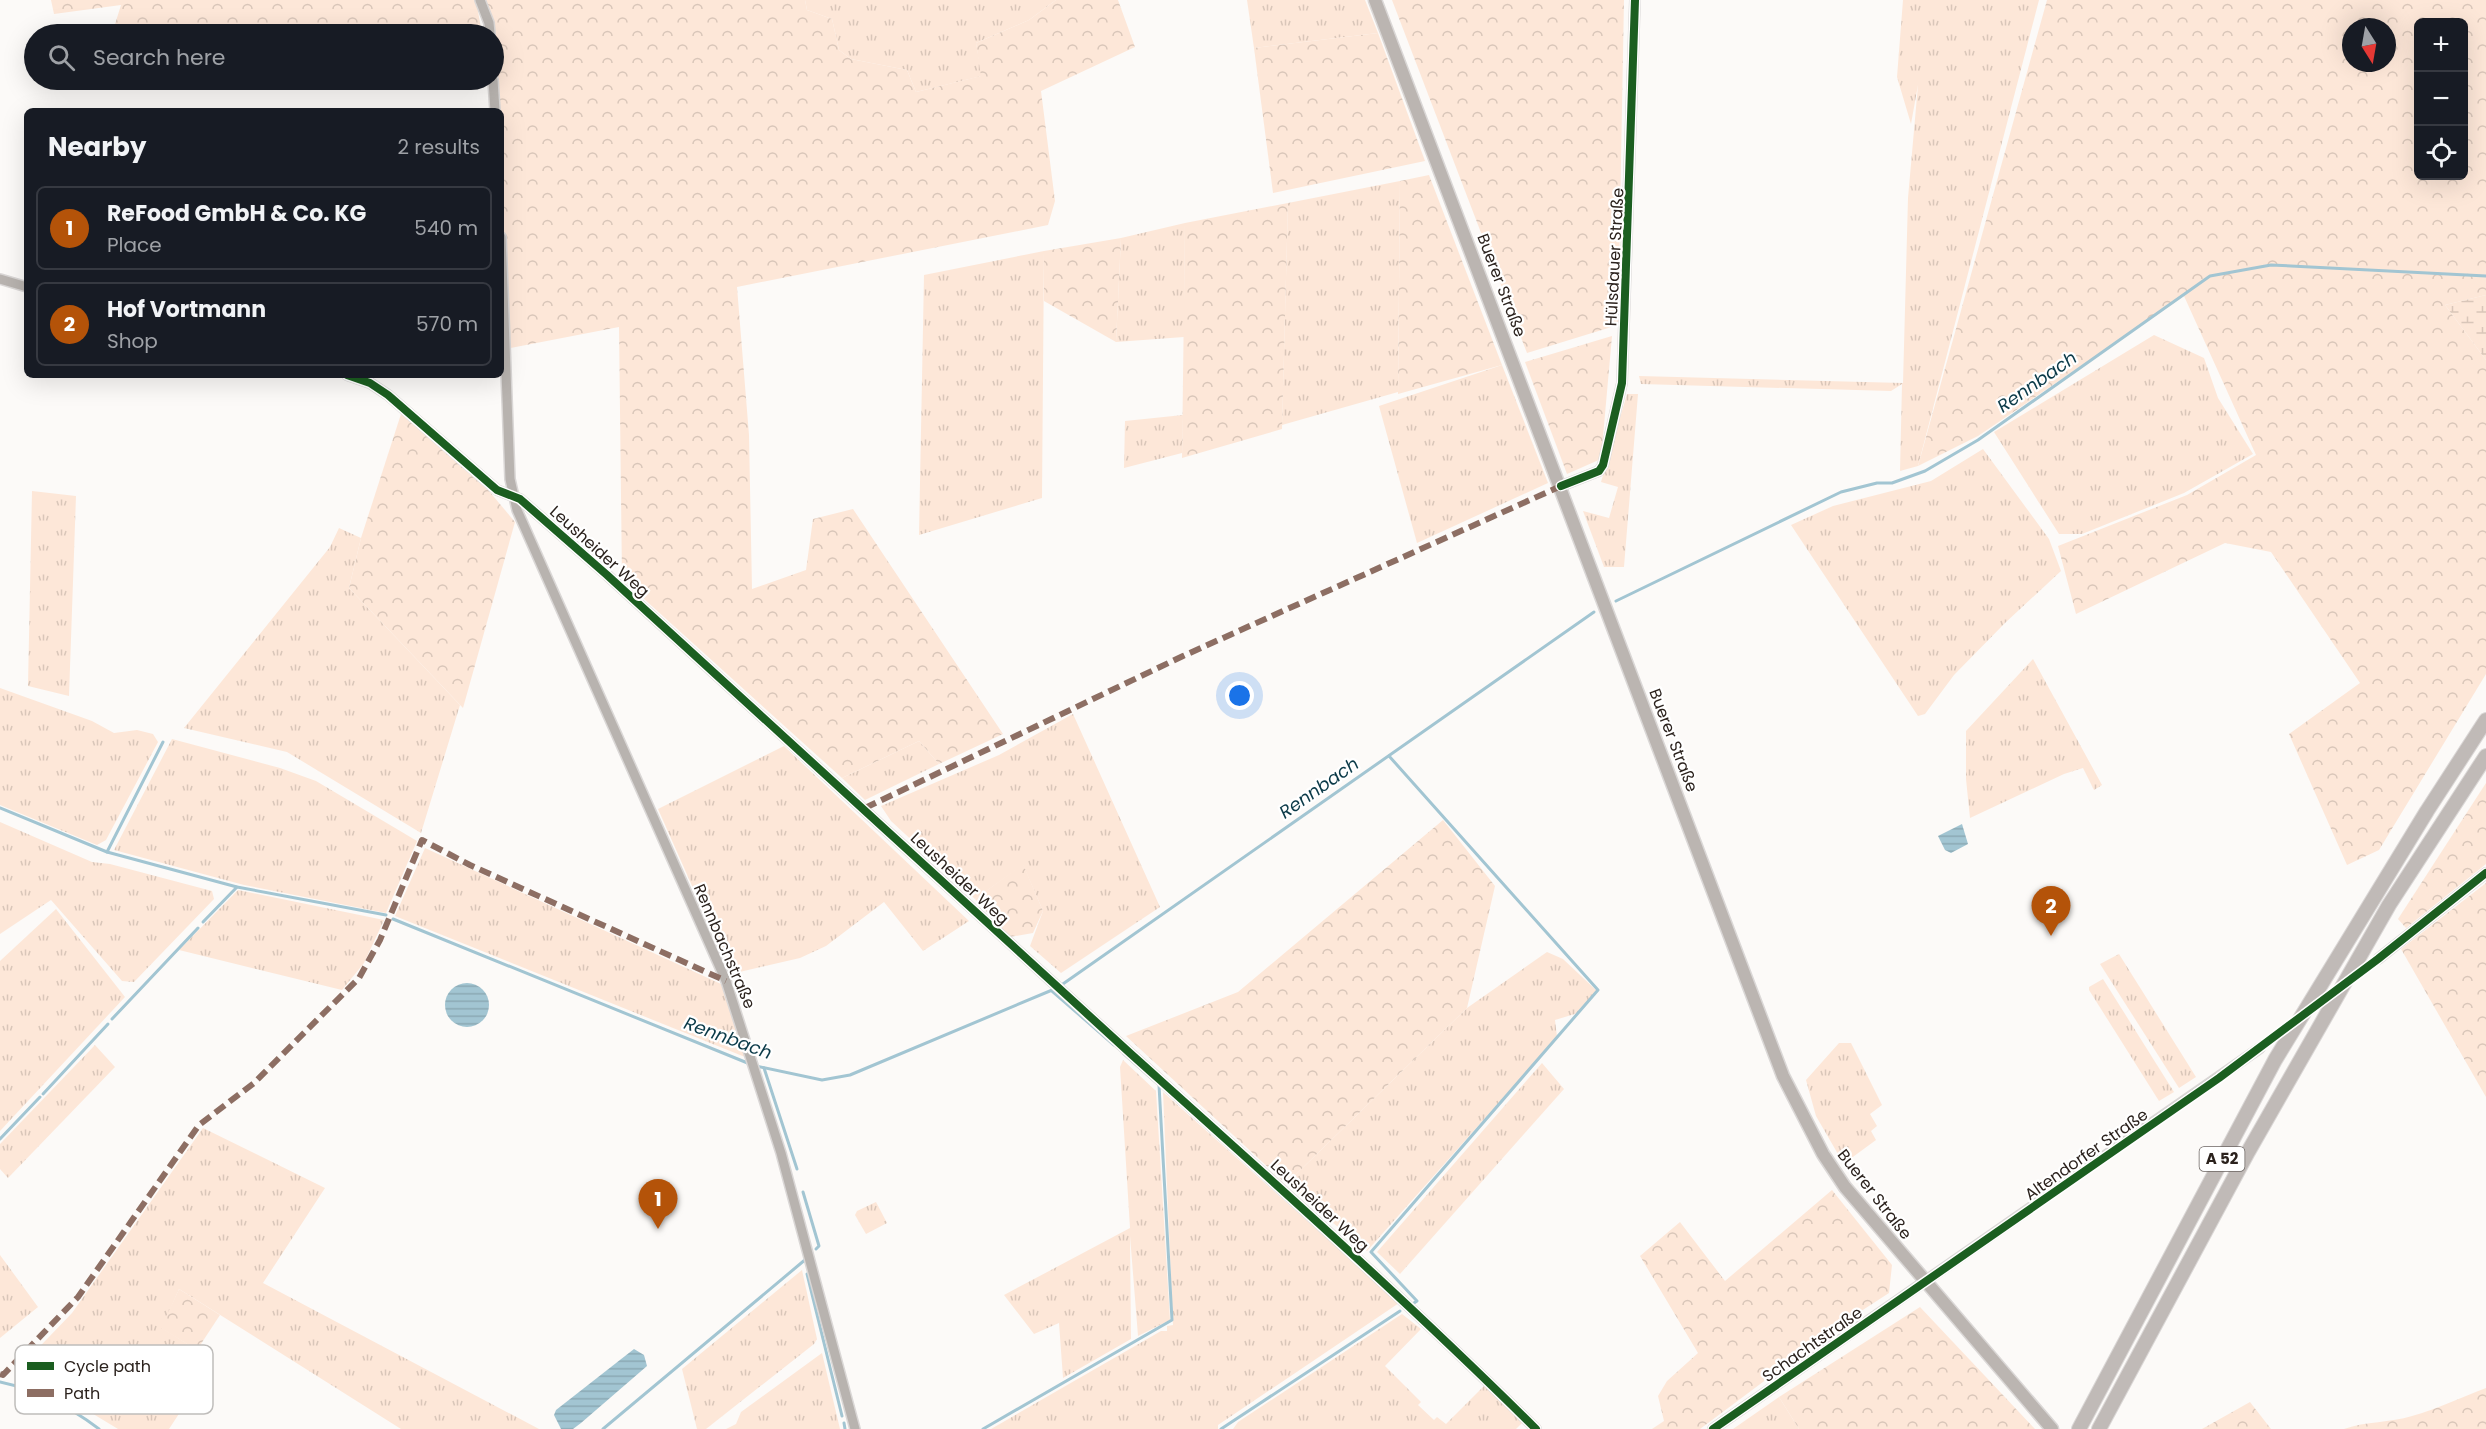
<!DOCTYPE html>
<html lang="en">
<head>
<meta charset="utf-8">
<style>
	body { margin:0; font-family:Poppins,sans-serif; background:#242831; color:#f1f3f6 }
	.controls { position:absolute; right:18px; top:18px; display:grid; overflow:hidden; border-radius:9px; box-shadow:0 6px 24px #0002 }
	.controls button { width:54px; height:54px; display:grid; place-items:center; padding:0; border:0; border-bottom:2px solid #363941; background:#171b24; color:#f1f3f6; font:30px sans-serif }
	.compass { position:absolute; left:2342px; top:18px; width:54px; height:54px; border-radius:50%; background:#171b24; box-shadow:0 6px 24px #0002; rotate:169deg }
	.you { position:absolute; left:1240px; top:696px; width:21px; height:21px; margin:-15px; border:4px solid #fff; border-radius:50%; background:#1a73e8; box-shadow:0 0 0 9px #1a73e833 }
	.badge { display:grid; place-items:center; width:39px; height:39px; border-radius:50%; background:#b45309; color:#fff; font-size:20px; font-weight:700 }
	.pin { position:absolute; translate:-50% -50px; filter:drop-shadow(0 2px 3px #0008) }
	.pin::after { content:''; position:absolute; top:32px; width:21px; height:18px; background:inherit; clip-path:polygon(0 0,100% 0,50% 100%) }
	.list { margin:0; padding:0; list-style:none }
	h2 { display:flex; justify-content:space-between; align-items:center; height:78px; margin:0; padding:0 24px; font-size:26px }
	h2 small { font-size:20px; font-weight:400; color:#9ea1a6 }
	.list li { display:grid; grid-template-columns:39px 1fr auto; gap:18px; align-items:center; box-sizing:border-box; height:84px; margin:0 12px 12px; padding:0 12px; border:2px solid #363941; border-radius:9px }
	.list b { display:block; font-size:22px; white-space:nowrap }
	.list p { margin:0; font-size:20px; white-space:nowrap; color:#9ea1a6 }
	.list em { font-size:20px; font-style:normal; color:#9ea1a6 }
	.icon { flex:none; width:33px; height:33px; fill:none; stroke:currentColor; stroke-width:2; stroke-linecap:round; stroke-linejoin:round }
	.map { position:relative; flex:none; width:2486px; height:1429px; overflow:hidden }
	.search { position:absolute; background:#171b24; box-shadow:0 6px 24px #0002; left:24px; top:24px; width:480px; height:66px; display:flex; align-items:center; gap:15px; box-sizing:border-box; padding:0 21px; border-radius:33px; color:#9ea1a6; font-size:22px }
	.panel { position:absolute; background:#171b24; box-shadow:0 6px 24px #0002; left:24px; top:108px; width:480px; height:270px; border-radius:9px }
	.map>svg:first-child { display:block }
</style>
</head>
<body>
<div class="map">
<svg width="2486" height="1429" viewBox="0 0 2486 1429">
	<defs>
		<pattern id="grass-tufts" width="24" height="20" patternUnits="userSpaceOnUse" patternTransform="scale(1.5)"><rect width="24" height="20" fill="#fde7d8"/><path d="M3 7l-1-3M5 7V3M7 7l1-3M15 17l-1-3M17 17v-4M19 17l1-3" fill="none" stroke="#d9c6b9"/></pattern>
		<pattern id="forest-crowns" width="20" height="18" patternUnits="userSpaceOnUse" patternTransform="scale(1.5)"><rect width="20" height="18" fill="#fde7d8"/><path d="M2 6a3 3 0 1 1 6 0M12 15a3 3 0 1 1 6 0" fill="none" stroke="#d9c6b9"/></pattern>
		<pattern id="wetland-marsh" width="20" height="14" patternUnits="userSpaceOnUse" patternTransform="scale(1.5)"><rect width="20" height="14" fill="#fde7d8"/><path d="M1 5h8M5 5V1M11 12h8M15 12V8" fill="none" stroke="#d9c6b9"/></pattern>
		<pattern id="water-rules" width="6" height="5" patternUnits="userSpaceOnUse" patternTransform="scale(1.5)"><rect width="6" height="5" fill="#a2c5d2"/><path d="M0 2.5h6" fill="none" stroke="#8ca9b4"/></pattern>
	</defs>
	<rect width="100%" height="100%" fill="#fcfaf8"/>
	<g fill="url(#grass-tufts)">
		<polygon points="805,0 1056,0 1029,20 976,43 982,76 916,92 907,70 851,59 839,50 832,19 807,10"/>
		<polygon points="1247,0 1365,0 1378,33 1254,48"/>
		<polygon points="1903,0 2039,0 1918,466 1900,471 1902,384 1891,391 1641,384 1639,376 1903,383 1908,198 1918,85 1911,124 1897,77"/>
		<polygon points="1400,181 1398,392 1282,425 1288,203"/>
		<polygon points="1185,223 1184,337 1116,342 1121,238"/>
		<polygon points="1044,251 1042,498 919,535 924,275"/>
		<polygon points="2154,335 2204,358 2218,398 2253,454 2184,493 2082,534 2059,534 1994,432"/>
		<polygon points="1502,365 1548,483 1417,543 1379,406"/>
		<polygon points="1627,394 1638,394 1624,567 1604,567 1583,511 1609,518 1618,487 1601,482"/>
		<polygon points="1183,415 1182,453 1124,468 1125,421"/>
		<polygon points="1983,449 2049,539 2061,571 2005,623 1954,675 1925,714 1918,716 1791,525 1833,506 1931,481"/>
		<polygon points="32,491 76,496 69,696 28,686"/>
		<polygon points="339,528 361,538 349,588 460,705 421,833 287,752 184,728 330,547"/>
		<polygon points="2033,659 2102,785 2094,790 2083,768 2064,774 1970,818 1966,779 1966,731"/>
		<polygon points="0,688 92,721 114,733 137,730 153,734 158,742 106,840 97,845 0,805"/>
		<polygon points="1073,714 1160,907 1061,973 1030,946 1043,911 1023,865 975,899 891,821 881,806 999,755"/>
		<polygon points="172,739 280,768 316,781 417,841 386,913 244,885 114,850"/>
		<polygon points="919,741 939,764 865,800 842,778"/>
		<polygon points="784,746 969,921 923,951 884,902 826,946 800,958 731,974 658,809"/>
		<polygon points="0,822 92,862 110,864 212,891 214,899 134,982 122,981 51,900 0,934"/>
		<polygon points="425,848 721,984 745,1057 395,916"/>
		<polygon points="238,890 384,920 364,963 342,990 179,950"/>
		<polygon points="56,909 125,997 0,1131 0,961"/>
		<polygon points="1547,952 1563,959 1597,991 1578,1013 1555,1020 1557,1037 1367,1251 1286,1184 1467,1008"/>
		<polygon points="2119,954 2196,1077 2179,1088 2100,964"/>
		<polygon points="2103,979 2174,1092 2159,1101 2089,990 2089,987"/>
		<polygon points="1839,1043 1851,1043 1882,1105 1870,1114 1877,1126 1871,1131 1876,1140 1846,1162 1842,1161 1816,1116 1806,1080"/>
		<polygon points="95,1045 115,1067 8,1178 0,1169 0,1144"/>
		<polygon points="1123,1060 1156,1091 1170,1320 1138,1336 1130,1236 1131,1339 1063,1378 1059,1323 1034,1334 1004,1295 1130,1228 1120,1067"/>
		<polygon points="1542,1063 1564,1089 1400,1274 1377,1252"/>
		<polygon points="1163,1092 1399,1303 1218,1425 1218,1429 991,1429 1161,1331 1167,1331 1167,1326 1173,1325"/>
		<polygon points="203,1128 325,1188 263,1283 539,1429 401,1429 179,1289 162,1328 197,1350 181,1382 194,1391 169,1429 118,1429 47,1386 27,1378 22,1365 72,1313"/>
		<polygon points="876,1202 887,1223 866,1234 855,1215 857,1211"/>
		<polygon points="0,1255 38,1307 0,1338"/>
		<polygon points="802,1270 817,1339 814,1344 706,1429 697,1429 682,1369"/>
		<polygon points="1402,1314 1421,1329 1385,1366 1421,1402 1418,1405 1434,1420 1437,1417 1446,1424 1485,1385 1523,1422 1516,1429 1233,1429 1238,1422"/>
		<polygon points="822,1353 840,1429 726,1429 736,1424 741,1412"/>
		<polygon points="1779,1397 1799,1429 1733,1429"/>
	</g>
	<g fill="url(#forest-crowns)" fill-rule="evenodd">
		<polygon points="51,0 476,0 482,34 112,34 121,5 54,14"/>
		<polygon points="480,0 805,0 807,10 832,19 839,50 851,59 907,70 916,92 981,76 976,43 1029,20 1056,0 1118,0 1135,47 1041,91 1055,201 1048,225 737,287 749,435 752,589 806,570 813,519 853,509 1003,734 939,764 919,741 842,778 622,579 619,327 506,349 501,237 501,111 495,111 494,34"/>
		<polygon points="1392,0 1624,0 1618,325 1527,353"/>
		<path d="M2047,0H2486V295L2445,305L2486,360V674L2379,850L2347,865L2289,734L2360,683L2271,552L2225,543L2076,614L2058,546L2187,495L2256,455L2184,296L1978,436L1918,466ZM2418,22H2464V176H2418ZM2351,27H2387V63H2351Z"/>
		<polygon points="1378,33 1425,161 1273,193 1254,48"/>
		<polygon points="98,80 211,80 96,86"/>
		<polygon points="1429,175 1502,365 1398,394 1400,181"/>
		<polygon points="1288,203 1282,429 1182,458 1185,223"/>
		<polygon points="1121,238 1116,342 1044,301 1044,251"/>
		<polygon points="1612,336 1601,459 1567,474 1525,362"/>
		<polygon points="401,414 489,491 515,522 463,708 349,588 361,538"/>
		<polygon points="2486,783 2486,864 2406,928 2398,919"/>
		<polygon points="1443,820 1495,886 1467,1008 1286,1184 1126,1036 1238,992"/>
		<polygon points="1023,864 1043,911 1033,933 1010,937 975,899"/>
		<polygon points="2486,883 2486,1097 2401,949"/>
		<polygon points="1832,1190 1892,1265 1889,1293 1835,1328 1700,1429 1652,1429 1664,1421 1658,1396 1667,1381 1698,1353 1640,1256 1680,1222 1725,1281"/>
		<polygon points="179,1289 220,1315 197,1350 161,1328"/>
		<polygon points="1920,1307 2035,1429 1799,1429 1779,1397"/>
		<path d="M2486,1388V1429H2344C2366,1421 2390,1423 2412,1416C2437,1409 2462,1397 2486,1388Z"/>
		<polygon points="2250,1402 2271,1429 2202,1429"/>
	</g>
	<polygon fill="url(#wetland-marsh)" points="2486,295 2486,360 2445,305"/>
	<g fill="url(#water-rules)">
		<polygon points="1962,824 1968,844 1951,853 1945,850 1938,836"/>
		<circle cx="467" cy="1005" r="22"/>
		<polygon points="634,1349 644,1355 647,1366 581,1423 573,1429 561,1429 554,1415 556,1410"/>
	</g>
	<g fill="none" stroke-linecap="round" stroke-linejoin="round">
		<g stroke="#a2c5d2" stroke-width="3">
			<polyline points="1616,601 1841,492 1877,483 1892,483 1925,471 1978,440 2210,276 2271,265 2486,276"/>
			<polyline points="1389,756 1598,990 1371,1252 1417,1301 1411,1305"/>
			<polyline points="0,808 107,852 237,887 386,915"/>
			<polyline points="107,852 163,742"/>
			<polyline points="393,919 750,1064"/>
			<polyline points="203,922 237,887"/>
			<polyline points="1060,986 1594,612"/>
			<polyline points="1052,991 1114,1045"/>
			<polyline points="112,1019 198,928"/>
			<polyline points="756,1066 822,1080 850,1075 1057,988"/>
			<polyline points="764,1068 797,1169"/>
			<polyline points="43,1094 108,1024"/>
			<polyline points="0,1139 40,1097"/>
			<polyline points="803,1192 819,1246 816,1249"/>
			<polyline points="807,1274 842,1416"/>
			<path d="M0,1382C37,1390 69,1406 99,1429"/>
			<polyline points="844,1423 845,1429"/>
			<polyline points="603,1429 806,1259"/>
			<polyline points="983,1429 1172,1320 1159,1085 1124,1054"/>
			<polyline points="1221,1429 1400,1311"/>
		</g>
		<g stroke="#d2cfcc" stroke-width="9" stroke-dasharray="9 4.5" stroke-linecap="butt">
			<polyline points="2306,1014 2378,959"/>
			<polyline points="2260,1048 2295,1022"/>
		</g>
		<g stroke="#dad7d6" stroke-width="12">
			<g id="minor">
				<polyline points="480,0 489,23 490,34"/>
				<polyline points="493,80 495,111"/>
				<polyline points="501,237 510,479 517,510 726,981 781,1153 855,1429"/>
				<polyline points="0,279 27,287"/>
				<path d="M347,375L370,383L388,395L497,490L520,499L607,575C782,734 956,895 1131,1054C1268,1177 1405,1299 1536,1429"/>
				<polyline points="1561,486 1599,471 1603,465 1622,383 1635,0"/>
				<polyline points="2378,959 2486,873"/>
				<polyline points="1713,1429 2260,1048"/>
			</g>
		</g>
		<g stroke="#dad7d6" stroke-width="15">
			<polyline id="major" points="1375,0 1783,1076 1823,1154 1845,1187 2052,1429"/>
		</g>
		<g stroke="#dad7d6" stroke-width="16">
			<g id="highway">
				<polyline points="2079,1429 2275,1060 2427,811 2486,720"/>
				<polyline points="2099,1429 2248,1152 2389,905 2486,756"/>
			</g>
		</g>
		<use href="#minor" stroke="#b8b3af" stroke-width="9"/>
		<use href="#major" stroke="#bbb5b1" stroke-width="12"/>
		<use href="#highway" stroke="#c0bab7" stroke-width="14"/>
		<g stroke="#8d6e63" stroke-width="6" stroke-dasharray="12 6" stroke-linecap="butt">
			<polyline points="865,808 1183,656 1561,486"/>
			<polyline points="0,1374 3,1375 78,1297 199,1125 254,1083 359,978 380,940 422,840 470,865 726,981"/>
		</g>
		<g stroke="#fff" stroke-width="11">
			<g id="cycleway">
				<path d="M347,375L370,383L388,395L497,490L520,499L607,575C782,734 956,895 1131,1054C1268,1177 1405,1299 1536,1429"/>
				<polyline points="1561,486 1599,471 1603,465 1622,383 1635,0"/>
				<polyline points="1713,1429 2219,1078 2378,959 2486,873"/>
			</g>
		</g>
		<use href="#cycleway" stroke="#1b5e20" stroke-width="8"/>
	</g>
	<g text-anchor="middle" stroke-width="4.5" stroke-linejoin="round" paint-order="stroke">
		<rect fill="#fff" stroke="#6b6461" stroke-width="1.5" x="2199.5" y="1147" width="45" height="24" rx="4.5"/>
		<g font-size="15" font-weight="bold" fill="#2b221d">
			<text x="2222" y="1164">A 52</text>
		</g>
		<g font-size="16" fill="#2b221d" stroke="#fff">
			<text transform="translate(1614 257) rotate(-87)" y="6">Hülsdauer Straße</text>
			<text transform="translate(1502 285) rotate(69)" y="6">Buerer Straße</text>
			<text transform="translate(600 551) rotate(42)" y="6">Leusheider Weg</text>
			<text transform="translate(1674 740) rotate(69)" y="6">Buerer Straße</text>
			<text transform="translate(960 878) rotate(43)" y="6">Leusheider Weg</text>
			<text transform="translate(725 946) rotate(67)" y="6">Rennbachstraße</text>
			<text transform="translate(2086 1154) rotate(-35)" y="6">Altendorfer Straße</text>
			<text transform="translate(1875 1194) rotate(52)" y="6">Buerer Straße</text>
			<text transform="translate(1320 1205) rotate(43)" y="6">Leusheider Weg</text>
			<text transform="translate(1812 1344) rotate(-35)" y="6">Schachtstraße</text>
		</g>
		<g font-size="18" font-style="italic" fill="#0b3a48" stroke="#fff">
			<text transform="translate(2037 382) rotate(-35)" y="6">Rennbach</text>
			<text transform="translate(1319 788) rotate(-35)" y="6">Rennbach</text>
			<text transform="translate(728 1038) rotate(20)" y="6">Rennbach</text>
		</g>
	</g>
	<rect x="15" y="1345" width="198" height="69" rx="9" fill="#fff" stroke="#bfbdbb" stroke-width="1.5"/>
	<rect x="27" y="1362" width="27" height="8" fill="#1b5e20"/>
	<rect x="27" y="1389" width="27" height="8" fill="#8d6e63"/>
	<g font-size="16" fill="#2b221d">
		<text x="64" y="1372">Cycle path</text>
		<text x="64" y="1399">Path</text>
	</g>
</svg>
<div class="controls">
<button>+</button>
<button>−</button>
<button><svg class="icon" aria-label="locate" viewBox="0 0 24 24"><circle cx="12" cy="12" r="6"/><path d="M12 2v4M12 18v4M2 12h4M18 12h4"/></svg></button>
</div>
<svg class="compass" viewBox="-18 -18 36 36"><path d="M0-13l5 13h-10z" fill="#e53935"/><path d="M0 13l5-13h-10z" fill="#9ea1a6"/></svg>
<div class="you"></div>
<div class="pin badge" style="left:658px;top:1229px">1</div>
<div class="pin badge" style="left:2051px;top:936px">2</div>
<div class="search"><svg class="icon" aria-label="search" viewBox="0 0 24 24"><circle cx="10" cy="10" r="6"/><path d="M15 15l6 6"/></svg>Search here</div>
<section class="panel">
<h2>Nearby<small>2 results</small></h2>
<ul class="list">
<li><span class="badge">1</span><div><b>ReFood GmbH &amp; Co. KG</b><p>Place</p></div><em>540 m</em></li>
<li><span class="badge">2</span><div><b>Hof Vortmann</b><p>Shop</p></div><em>570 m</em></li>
</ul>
</section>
</div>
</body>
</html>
